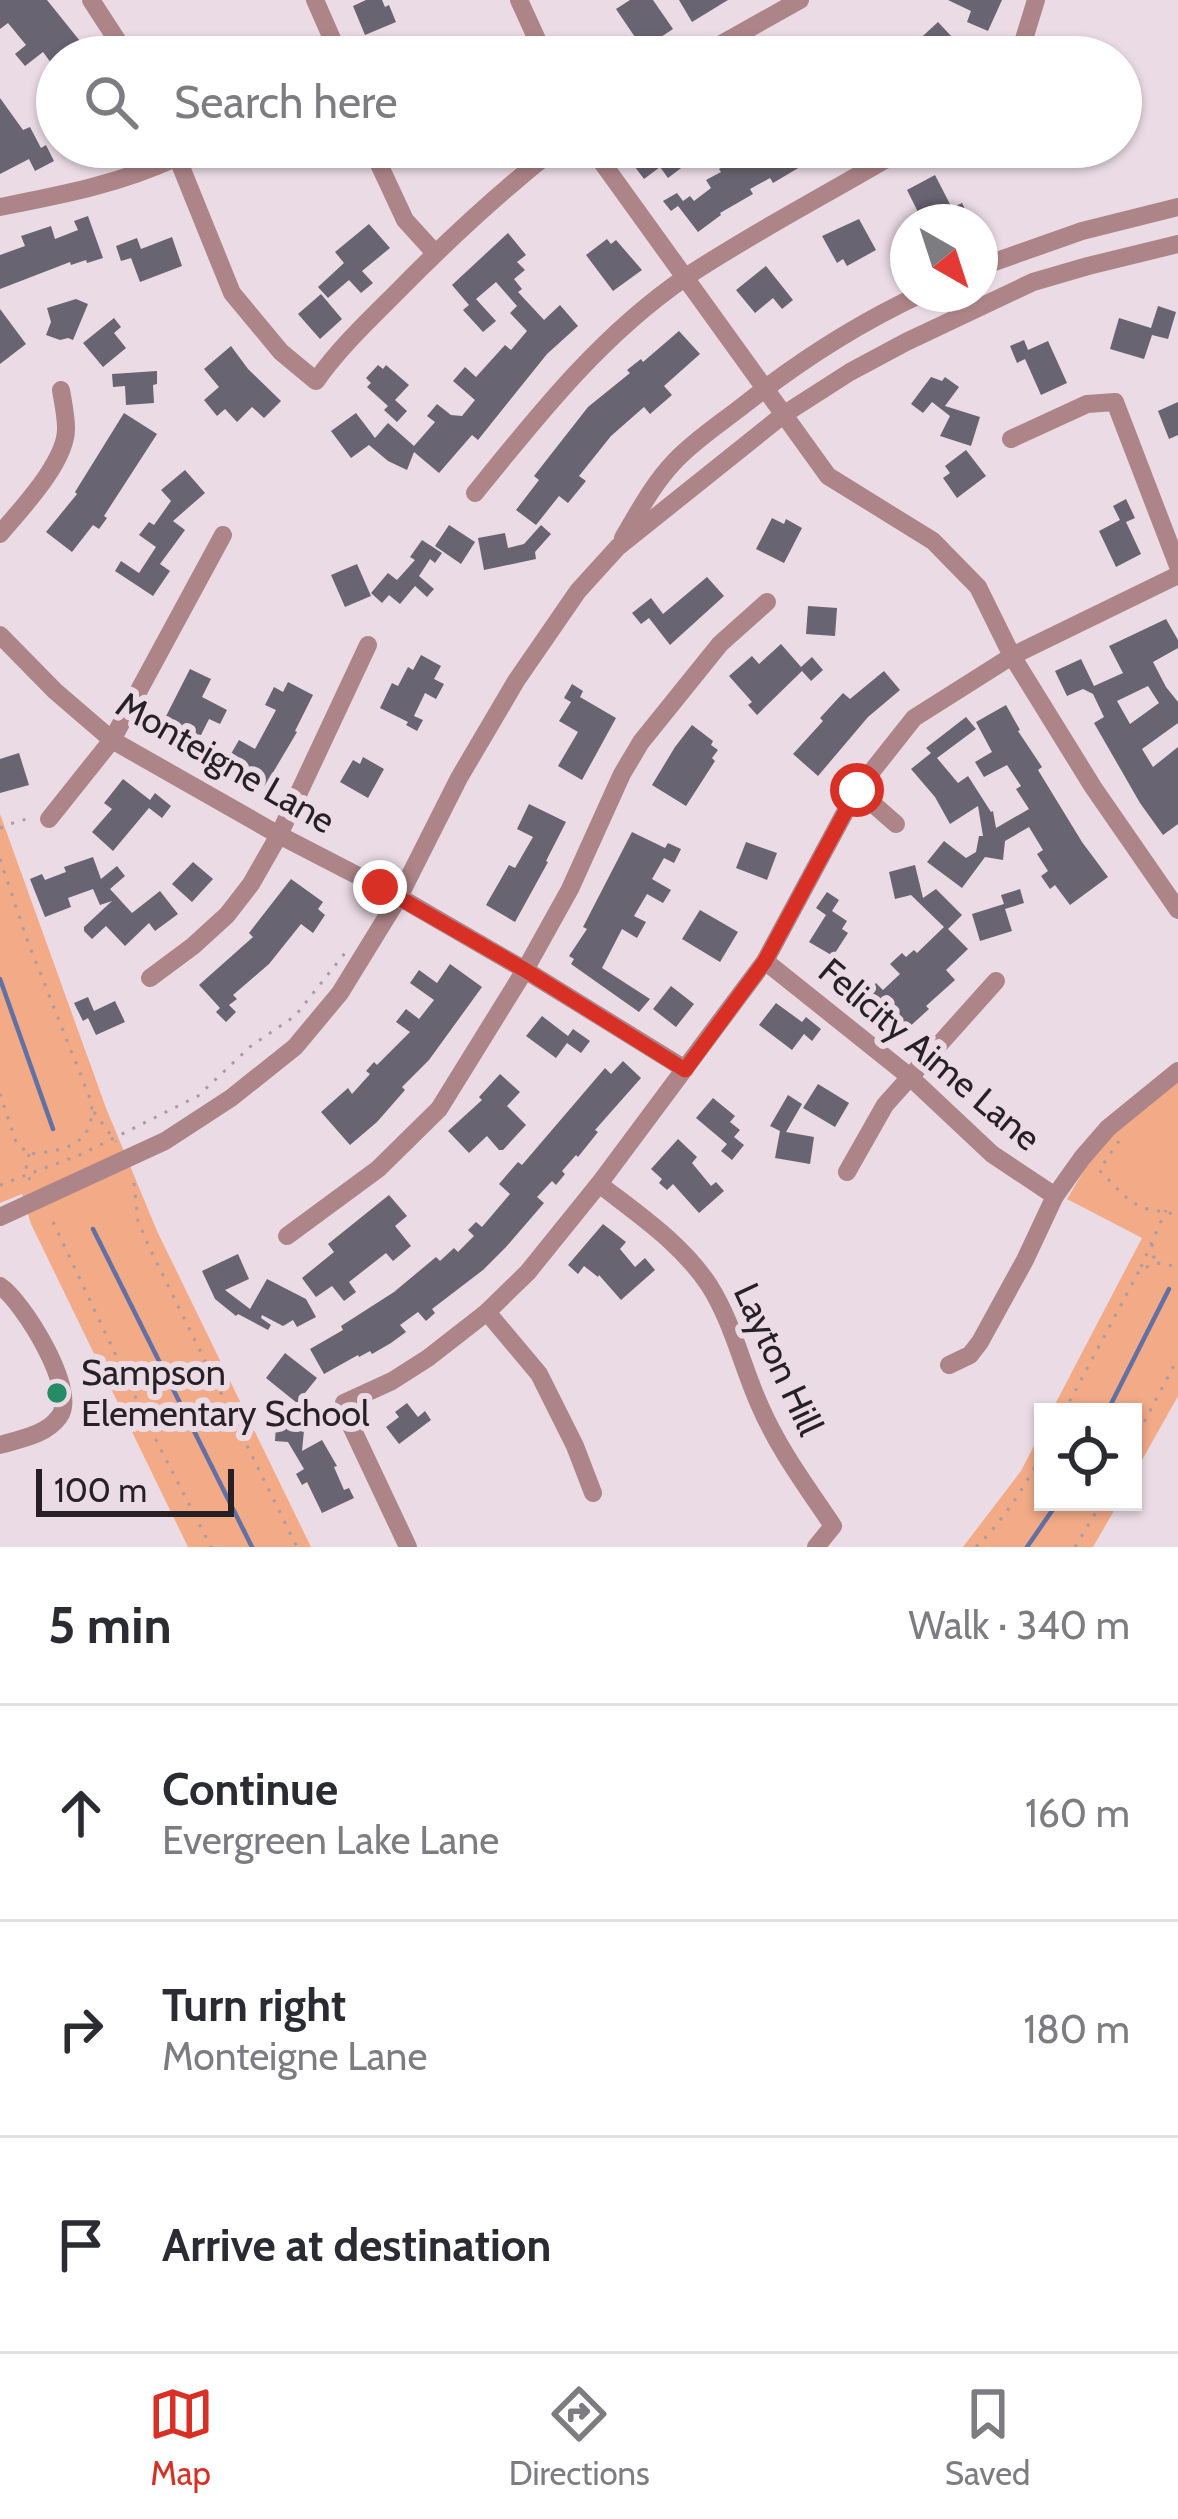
<!DOCTYPE html>
<html lang="en">
<head>
<meta charset="utf-8">
<style>
	body { margin:0; font-family:Cabin,sans-serif; background:#f2f2f3; color:#2b2b33 }
	.controls { position:absolute; right:36px; bottom:36px; display:grid; overflow:hidden; border-radius:0px; box-shadow:0 3px 9px #0004 }
	.controls button { width:108px; height:108px; display:grid; place-items:center; padding:0; border:0; border-bottom:3px solid #e1e1e2; background:#fff; color:#2b2b33; font:60px sans-serif }
	.compass { position:absolute; left:890px; top:204px; width:108px; height:108px; border-radius:50%; background:#fff; box-shadow:0 3px 9px #0004; rotate:141deg }
	.scale { position:absolute; left:36px; bottom:30px; width:198px; box-sizing:border-box; padding-left:12px; border:6px solid #272125; border-top:0; font-size:33px; line-height:42px; white-space:nowrap; color:#272125; -webkit-text-stroke:9px #ebdbe5; paint-order:stroke }
	.stop { position:absolute; width:36px; height:36px; margin:-27px; border:9px solid #d93025; border-radius:50%; background:#fff }
	.stop.end { background:#d93025; border-color:#fff; box-shadow:0 3px 12px #0008 }
	.list { margin:0; padding:0; list-style:none }
	h2 { display:flex; justify-content:space-between; align-items:center; height:156px; margin:0; padding:0 48px; font-size:51px }
	h2 small { font-size:39px; font-weight:400; color:#7c7c81 }
	.list li { display:grid; grid-template-columns:78px 1fr auto; gap:36px; align-items:center; box-sizing:border-box; height:216px; padding:0 48px; border-top:3px solid #e1e1e2 }
	.list b { display:block; font-size:45px; white-space:nowrap }
	.list p { margin:0; font-size:39px; white-space:nowrap; color:#7c7c81 }
	.list em { font-size:39px; font-style:normal; color:#7c7c81 }
	.icon { flex:none; width:66px; height:66px; fill:none; stroke:currentColor; stroke-width:2; stroke-linecap:round; stroke-linejoin:round }
	.map { position:relative; flex:none; width:1178px; height:1547px; overflow:hidden }
	.search { position:absolute; background:#fff; box-shadow:0 3px 9px #0004; left:36px; right:36px; top:36px; height:132px; display:flex; align-items:center; gap:30px; box-sizing:border-box; padding:0 42px; border-radius:66px; color:#7c7c81; font-size:45px }
	.sheet { height:804px; background:#fff }
	nav { display:flex; justify-content:space-around; align-items:center; box-sizing:border-box; height:168px; border-top:3px solid #e1e1e2; background:#fff; font-size:33px; color:#7c7c81 }
	nav a { display:grid; justify-items:center; gap:6px }
	nav .on { color:#d93025 }
	.map>svg:first-child { display:block }
</style>
</head>
<body>
<div class="map">
<svg width="1178" height="1547" viewBox="0 0 1178 1547">
	<rect width="100%" height="100%" fill="#ebdbe5"/>
	<g fill="#f2aa87">
		<polygon points="0,814 106,1108 157,1231 311,1547 188,1547 31,1224 22,1194 0,1203"/>
		<polygon points="1178,1081 1178,1396 1133,1476 1133,1412 1051,1412 1142,1238 1067,1199 1088,1164 1119,1126"/>
		<polygon points="1043,1428 1043,1502 1119,1502 1093,1547 963,1547 1021,1471"/>
	</g>
	<g fill="none" stroke-linecap="round" stroke-linejoin="round">
		<g stroke="#6171a3" stroke-width="4.5">
			<polyline points="0,979 53,1129"/>
			<polyline points="93,1229 252,1547"/>
			<polyline points="1107,1412 1169,1289"/>
			<polyline points="1027,1547 1058,1502"/>
		</g>
	</g>
	<g fill="#696472" fill-rule="evenodd">
		<polygon points="0,0 47,0 88,51 81,57 57,57 57,71 43,52 25,66 15,54 26,45 8,23 0,29"/>
		<polygon points="366,0 382,0 385,7 389,5 396,22 365,35 353,6"/>
		<polygon points="630,0 653,0 673,29 643,49 616,9"/>
		<polygon points="679,0 728,0 692,22"/>
		<polygon points="948,0 1002,0 988,31 967,22 971,11"/>
		<polygon points="938,22 966,52 961,57 921,57 911,47"/>
		<polygon points="0,98 23,130 30,127 41,148 46,145 54,161 35,171 29,159 0,174"/>
		<polygon points="620,147 653,147 664,162 676,153 685,165 668,178 660,167 644,179"/>
		<polygon points="741,147 758,147 761,152 769,147 795,147 805,164 773,183 770,178 750,189 753,194 720,213 721,215 698,232 678,206 671,211 663,201 677,193 683,201 690,196 694,201 711,188 706,180 721,172 719,169 745,154"/>
		<polygon points="935,175 952,208 962,203 968,215 952,222 946,212 923,222 907,190"/>
		<polygon points="88,216 103,258 87,263 86,260 71,265 70,262 0,289 0,255 25,246 21,236 51,226 55,239 78,230 74,221"/>
		<polygon points="859,219 876,250 847,266 843,259 837,263 822,236"/>
		<polygon points="369,224 390,248 362,271 373,283 361,293 349,280 328,298 318,287 344,263 335,252"/>
		<polygon points="508,233 526,255 517,262 525,270 514,279 522,289 518,292 544,320 560,305 578,326 547,354 478,440 472,435 439,473 414,452 407,470 388,461 369,445 351,458 331,431 356,413 375,438 388,423 414,446 435,422 427,416 437,404 451,415 462,416 475,400 453,381 465,367 476,377 505,345 511,350 527,331 510,313 517,306 496,282 476,299 496,321 483,332 463,310 469,305 452,285"/>
		<polygon points="172,237 182,266 140,282 131,258 121,261 116,246 137,238 141,249"/>
		<polygon points="607,239 611,244 616,240 642,270 613,291 586,255"/>
		<polygon points="766,266 793,300 782,309 773,298 755,313 736,290"/>
		<polygon points="321,294 342,319 320,339 298,314"/>
		<polygon points="76,299 88,304 73,340 68,338 60,340 46,335 51,322 47,308"/>
		<polygon points="1158,306 1176,312 1168,339 1152,335 1144,359 1110,349 1119,318 1151,328"/>
		<polygon points="0,309 26,344 0,364"/>
		<polygon points="114,318 121,327 114,333 126,348 103,367 83,343"/>
		<polygon points="679,331 700,354 664,386 672,395 650,414 644,407 611,436 579,476 586,481 568,503 559,496 536,525 516,510 539,480 534,476 588,407 630,373 627,370 641,359 643,362"/>
		<polygon points="1024,340 1028,350 1048,341 1067,383 1041,395 1025,359 1017,363 1010,346"/>
		<polygon points="231,346 248,369 281,401 264,418 252,407 237,422 225,409 217,416 204,400 219,387 204,369"/>
		<polygon points="378,365 383,369 386,365 409,385 395,400 407,411 397,422 384,410 388,406 367,387 371,383 366,378"/>
		<polygon points="157,371 157,384 153,385 154,403 126,405 125,386 113,387 112,374"/>
		<polygon points="931,377 942,381 945,377 959,387 945,406 980,417 971,446 940,436 950,416 932,402 923,413 911,404"/>
		<polygon points="1178,402 1178,435 1169,439 1158,411"/>
		<polygon points="124,413 157,434 104,516 107,518 99,529 93,525 72,552 46,532 77,494 75,492"/>
		<polygon points="966,450 986,476 957,498 943,478 950,473 945,466"/>
		<polygon points="185,470 205,493 173,521 185,530 160,564 170,571 153,596 115,571 121,561 139,573 156,547 139,535 149,522 154,525 171,501 161,490"/>
		<polygon points="1126,499 1135,518 1126,522 1141,554 1116,567 1099,531 1120,520 1113,506"/>
		<polygon points="772,518 784,524 786,519 802,528 784,563 756,549"/>
		<polygon points="449,525 475,542 461,564 435,546"/>
		<polygon points="541,525 551,534 535,552 536,559 484,570 478,538 505,533 508,548 524,544"/>
		<polygon points="422,540 442,553 435,563 430,559 419,576 434,589 427,597 415,586 400,604 389,595 382,603 371,593 388,573 397,580 415,560 410,557"/>
		<polygon points="357,564 371,596 345,607 331,575"/>
		<polygon points="707,577 724,596 670,645 649,618 641,624 632,613 651,598 663,614"/>
		<polygon points="808,606 837,608 835,636 806,634"/>
		<path d="M1166,619L1178,640V648L1153,662L1166,687L1178,702V723L1142,749L1153,767L1178,747V824L1163,835L1140,803L1094,723L1104,717L1093,694L1083,689L1067,696L1055,671L1081,659L1094,686L1123,673L1109,646ZM1148,686L1159,703L1130,724L1117,701Z"/>
		<polygon points="781,644 801,667 812,657 823,670 811,681 802,671 757,715 748,705 752,702 729,676 752,656 759,664"/>
		<polygon points="421,655 441,666 434,679 444,684 436,699 425,693 414,716 423,720 417,731 406,725 408,722 380,708 392,683 398,686 408,667 413,670"/>
		<polygon points="190,669 211,679 202,697 227,710 220,724 209,719 195,747 160,728"/>
		<polygon points="884,671 900,690 868,717 818,776 793,754 823,721 820,718 843,693 850,699"/>
		<polygon points="288,682 313,695 295,731 297,732 265,786 234,768 230,776 214,767 221,755 228,759 239,740 255,749 276,710 265,705 274,687 283,692"/>
		<polygon points="572,684 583,691 580,697 616,718 582,780 558,766 578,732 559,721 571,702 564,698"/>
		<polygon points="1006,705 1020,730 1018,731 1042,767 1038,770 1082,842 1108,877 1070,905 1055,885 1050,889 1041,876 1048,871 1037,854 1043,850 1029,827 1005,841 1003,860 985,857 962,888 927,862 944,841 966,858 976,852 979,836 983,836 978,806 950,824 935,797 911,769 931,753 926,748 966,717 976,729 937,758 958,783 968,776 991,812 993,811 996,828 1029,809 1016,789 1021,786 1007,765 984,777 975,762 992,752 976,722"/>
		<polygon points="692,725 713,741 711,745 718,750 712,758 715,761 686,806 652,785 675,747"/>
		<polygon points="19,753 29,785 0,793 0,759"/>
		<polygon points="363,757 384,769 368,798 340,782 353,760 360,764"/>
		<polygon points="123,779 150,800 155,793 171,806 162,818 149,808 113,851 92,832 112,809 104,803"/>
		<polygon points="529,804 566,822 546,861 548,862 515,922 486,905 509,865 515,868 533,837 517,829"/>
		<polygon points="632,832 665,848 668,843 681,849 674,863 664,858 652,879 671,890 663,903 647,894 634,916 646,922 637,938 622,929 602,968 650,999 639,1012 571,964 574,959 569,956 587,929 583,927"/>
		<polygon points="746,842 777,853 767,880 736,868"/>
		<polygon points="93,857 101,879 117,866 125,876 110,889 132,913 160,891 178,914 155,931 149,923 125,946 106,926 92,939 84,931 84,927 112,901 100,905 93,889 68,898 71,907 45,917 30,879 42,874 45,880 66,872 64,867"/>
		<polygon points="193,862 213,879 192,902 172,884"/>
		<polygon points="915,865 923,898 936,889 962,915 948,929 968,949 946,970 955,980 926,1006 929,1009 907,1029 884,1004 879,1008 865,993 876,983 883,990 900,974 890,964 902,953 906,957 914,950 917,953 944,927 911,895 895,899 889,872"/>
		<polygon points="291,879 323,902 318,909 325,915 313,933 301,924 269,964 233,995 237,999 229,1005 236,1012 226,1022 216,1012 220,1008 199,985 253,937 249,933"/>
		<polygon points="1020,889 1024,903 1005,909 1012,931 980,941 972,914 1004,904 1001,895"/>
		<polygon points="827,892 839,900 832,911 847,921 842,929 848,933 833,956 809,942 826,915 816,908"/>
		<polygon points="700,910 738,932 720,962 682,939"/>
		<polygon points="450,964 482,987 429,1060 402,1087 405,1090 377,1122 350,1145 321,1112 348,1088 352,1094 370,1074 366,1071 374,1062 377,1065 410,1032 396,1022 406,1009 419,1019 434,1000 410,983 419,970 437,983"/>
		<polygon points="671,986 694,1004 676,1027 653,1009"/>
		<polygon points="88,997 94,1011 115,1001 125,1022 96,1035 88,1018 83,1021 74,1003"/>
		<polygon points="776,1003 802,1022 806,1017 821,1029 812,1041 804,1034 792,1050 759,1025"/>
		<polygon points="542,1016 568,1036 573,1029 590,1041 581,1053 567,1043 556,1058 526,1036"/>
		<polygon points="623,1061 641,1078 595,1130 598,1132 578,1157 576,1155 562,1171 565,1174 556,1185 552,1181 537,1197 544,1203 506,1247 483,1270 432,1309 435,1313 426,1321 418,1312 400,1325 406,1332 391,1343 372,1354 370,1351 359,1357 358,1355 324,1374 310,1349 343,1330 341,1326 394,1292 436,1257 440,1261 454,1248 458,1252 474,1236 468,1230 476,1222 482,1227 510,1194 499,1184 518,1162 522,1165 605,1068 611,1074"/>
		<polygon points="500,1074 520,1092 507,1106 526,1125 503,1150 499,1150 487,1136 469,1153 448,1131 482,1100 479,1097"/>
		<polygon points="818,1084 849,1103 835,1127 803,1108"/>
		<polygon points="788,1095 802,1104 786,1132 814,1137 810,1164 775,1158 780,1131 770,1126"/>
		<polygon points="713,1098 735,1116 730,1122 740,1130 734,1137 744,1145 732,1160 721,1151 727,1144 696,1118"/>
		<polygon points="678,1139 697,1157 692,1163 711,1186 716,1182 724,1191 699,1213 673,1184 667,1190 659,1183 662,1179 651,1169"/>
		<polygon points="389,1195 407,1216 395,1226 411,1246 393,1261 386,1253 349,1282 356,1292 344,1301 332,1286 316,1297 302,1278 334,1252 328,1244"/>
		<polygon points="603,1224 626,1242 620,1249 635,1267 645,1258 655,1270 621,1300 599,1275 598,1277 584,1266 578,1274 568,1265"/>
		<polygon points="238,1254 249,1279 225,1290 250,1309 267,1279 306,1299 316,1317 297,1327 293,1320 283,1326 262,1315 261,1318 271,1325 268,1330 238,1314 236,1316 215,1299 202,1271"/>
		<polygon points="285,1353 317,1378 297,1403 266,1378"/>
		<polygon points="407,1403 418,1417 425,1411 431,1420 399,1444 386,1427 399,1417 395,1412"/>
		<polygon points="265,1405 297,1408 296,1419 305,1420 302,1451 322,1440 337,1466 334,1467 344,1490 349,1488 354,1498 322,1513 307,1482 302,1485 296,1474 304,1469 288,1442 275,1441 276,1425 263,1424"/>
	</g>
	<g fill="none" stroke-linecap="round" stroke-linejoin="round">
		<g stroke="#a99da5" stroke-width="3" stroke-dasharray="3 9" stroke-linecap="butt">
			<polyline points="0,828 21,820 33,819"/>
			<path d="M0,859L26,937L91,1101C97,1145 64,1151 29,1154L16,1142L0,1094"/>
			<polyline points="94,1112 116,1142"/>
			<path d="M1119,1141L1099,1170C1115,1185 1126,1203 1148,1209C1159,1212 1167,1211 1178,1216"/>
			<polyline points="29,1154 26,1166 30,1181"/>
			<polyline points="134,1183 138,1221 150,1249 297,1547"/>
			<polyline points="0,1185 82,1154 198,1096 251,1046 295,1016 345,953"/>
			<polyline points="53,1222 154,1436 211,1547"/>
			<polyline points="1152,1244 1153,1256 1158,1262"/>
			<polyline points="1141,1267 1166,1210"/>
			<polyline points="1064,1412 1140,1269 1160,1263 1178,1267"/>
			<polyline points="1133,1443 1178,1358"/>
			<path d="M976,1547C1004,1520 1025,1486 1043,1452"/>
			<polyline points="1075,1547 1102,1502"/>
		</g>
		<g stroke="#ad8589" stroke-width="18">
			<polyline points="91,0 128,57"/>
			<polyline points="315,0 340,57"/>
			<polyline points="519,0 545,57"/>
			<polyline points="698,57 800,0"/>
			<polyline points="1016,57 1020,52 1036,0"/>
			<path d="M173,147L232,293L281,352L316,381C340,347 369,320 398,291C448,240 501,191 557,147"/>
			<polyline points="371,147 405,220 435,253"/>
			<polyline points="591,147 828,476 933,541 978,587 1012,656 1093,787 1178,910"/>
			<path d="M0,207C61,195 120,184 177,157"/>
			<polyline points="980,267 1082,231 1178,207"/>
			<polyline points="1011,439 1087,404 1115,402 1178,566"/>
			<path d="M475,493C538,415 602,334 686,277C749,235 818,199 883,161L912,147"/>
			<path d="M0,534C21,509 67,461 66,428C66,416 63,402 61,390"/>
			<path d="M623,538C639,511 653,484 675,461C695,440 718,425 740,408C795,364 857,324 921,294"/>
			<polyline points="0,635 55,691 112,740 279,835 399,897 525,970 685,1069"/>
			<polyline points="857,790 896,824"/>
			<polyline points="49,819 112,740 223,535"/>
			<polyline points="765,961 910,1077 992,1154 1055,1196"/>
			<polyline points="150,978 193,946 227,915 251,884 279,835 368,645"/>
			<polyline points="847,1172 885,1105 996,981"/>
			<path d="M599,1184C639,1215 681,1243 709,1285C733,1323 742,1366 760,1406C779,1450 807,1487 833,1526L816,1547"/>
			<polyline points="0,1217 165,1141 231,1098 295,1047 340,993 399,897 459,778 516,681 578,591 618,547 783,415 850,372 906,342 1033,282 1088,266 1178,244"/>
			<polyline points="287,1236 378,1169 439,1109 525,970 570,889 622,774 641,742 720,644 767,602"/>
			<path d="M0,1286C23,1301 79,1392 59,1417C46,1435 20,1439 0,1445"/>
			<polyline points="487,1312 539,1374 575,1446 593,1493"/>
			<polyline points="949,1365 970,1355 980,1342 1025,1260 1055,1196 1082,1158 1108,1128 1178,1071"/>
			<polyline points="408,1547 352,1428 344,1403 392,1381 428,1358 487,1312 528,1272 599,1184 765,961 857,790 914,718 1012,656 1178,575"/>
		</g>
	</g>
	<g fill="none" stroke-linecap="round" stroke-linejoin="round">
		<polyline stroke="#d93025" stroke-width="15" points="380,887 525,970 685,1070 765,961 857,790"/>
	</g>
	<circle fill="#258c68" stroke="#ebdbe5" stroke-width="4.5" cx="57" cy="1393" r="12"/>
	<g text-anchor="middle" stroke-width="12" stroke-linejoin="round" paint-order="stroke">
		<g font-size="36" fill="#272125" stroke="#ebdbe5">
			<text transform="translate(226 762) rotate(30)" y="13">Monteigne Lane</text>
			<text transform="translate(930 1054) rotate(40)" y="13">Felicity Aime Lane</text>
			<text transform="translate(779 1359) rotate(65)" y="13">Layton Hill</text>
		</g>
		<g font-size="36" fill="#272125" stroke="#ebdbe5" text-anchor="start">
			<text x="81" y="1385">Sampson<tspan x="81" dy="41">Elementary School</tspan></text>
		</g>
	</g>
</svg>
<div class="controls">
<button><svg class="icon" aria-label="locate" viewBox="0 0 24 24"><circle cx="12" cy="12" r="6"/><path d="M12 2v4M12 18v4M2 12h4M18 12h4"/></svg></button>
</div>
<svg class="compass" viewBox="-18 -18 36 36"><path d="M0-13l5 13h-10z" fill="#e53935"/><path d="M0 13l5-13h-10z" fill="#7c7c81"/></svg>
<div class="scale">100 m</div>
<div class="stop" style="left:857px;top:790px"></div>
<div class="stop end" style="left:380px;top:887px"></div>
<div class="search"><svg class="icon" aria-label="search" viewBox="0 0 24 24"><circle cx="10" cy="10" r="6"/><path d="M15 15l6 6"/></svg>Search here</div>
</div>
<section class="sheet">
<h2>5 min<small>Walk · 340 m</small></h2>
<ul class="list">
<li><svg class="icon" aria-label="ahead" viewBox="0 0 24 24"><path d="M12 20V5M6 11l6-6 6 6"/></svg><div><b>Continue</b><p>Evergreen Lake Lane</p></div><em>160 m</em></li>
<li><svg class="icon" aria-label="right" viewBox="0 0 24 24"><path d="M7 20v-9h11M14 6l5 5-5 5"/></svg><div><b>Turn right</b><p>Monteigne Lane</p></div><em>180 m</em></li>
<li><svg class="icon" aria-label="arrive" viewBox="0 0 24 24"><path d="M6 21V4h12l-3 4 3 4H6"/></svg><div><b>Arrive at destination</b></div></li>
</ul>
</section>
<nav>
<a class="on"><svg class="icon" aria-label="map" viewBox="0 0 24 24"><path d="M3 6l6-2 6 2 6-2v14l-6 2-6-2-6 2zM9 4v14M15 6v14"/></svg>Map</a>
<a><svg class="icon" aria-label="directions" viewBox="0 0 24 24"><path d="M12 3l9 9-9 9-9-9zM9 14v-3h6M13 9l2 2-2 2"/></svg>Directions</a>
<a><svg class="icon" aria-label="saved" viewBox="0 0 24 24"><path d="M7 4h10v16l-5-4-5 4z"/></svg>Saved</a>
</nav>
</body>
</html>
